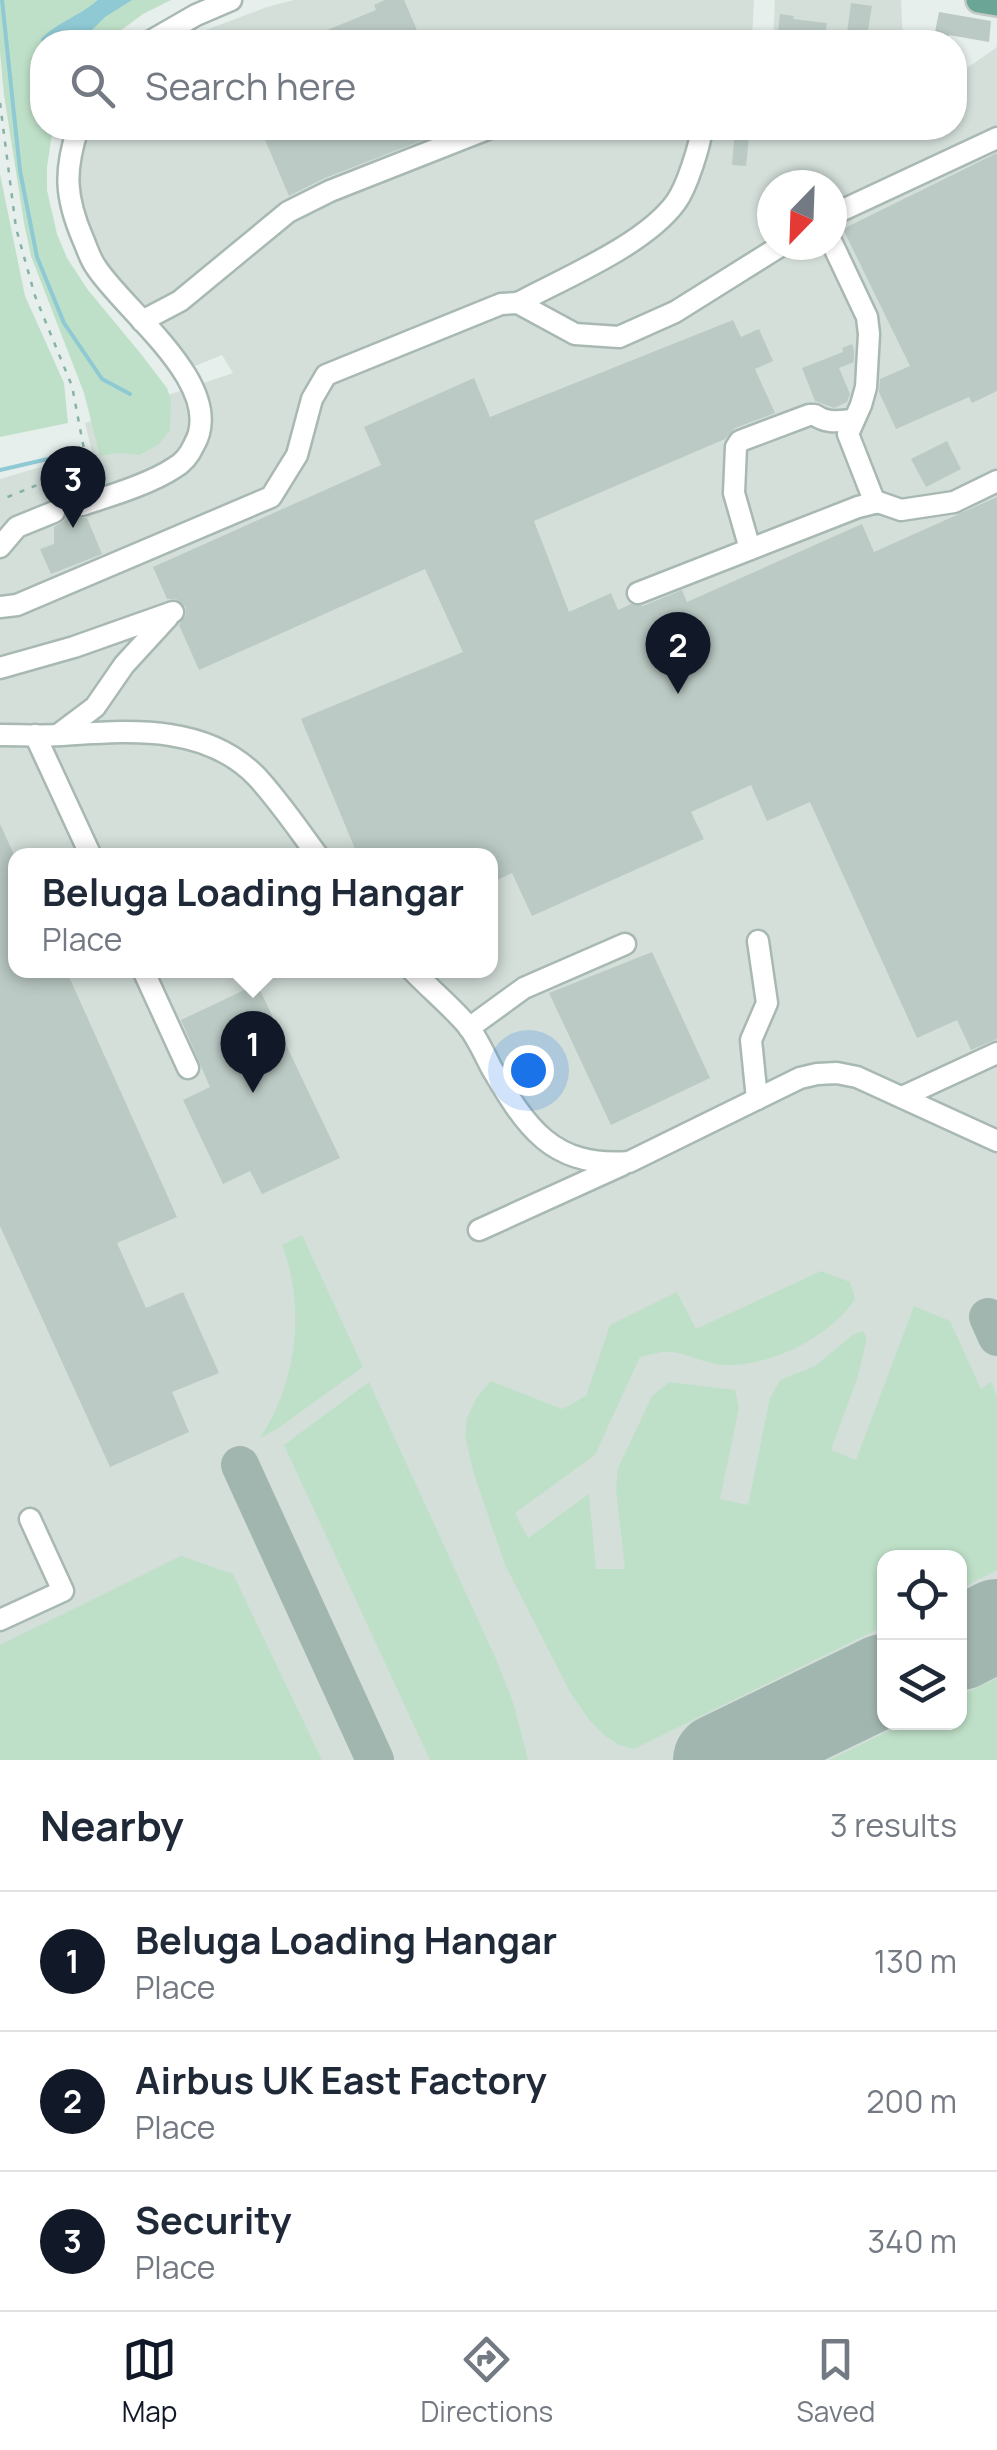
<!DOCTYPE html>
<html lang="en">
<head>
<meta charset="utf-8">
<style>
	body { margin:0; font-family:Manrope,sans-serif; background:#f6f6f7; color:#1f2937 }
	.controls { position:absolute; right:30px; bottom:30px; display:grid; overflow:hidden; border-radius:20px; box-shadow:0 2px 8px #0004 }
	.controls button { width:90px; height:90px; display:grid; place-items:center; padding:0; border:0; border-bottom:2px solid #e0e1e3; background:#fff; color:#1f2937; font:50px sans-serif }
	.compass { position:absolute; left:757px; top:170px; width:90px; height:90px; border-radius:50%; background:#fff; box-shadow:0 2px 8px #0004; rotate:203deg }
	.you { position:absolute; left:528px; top:1070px; width:35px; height:35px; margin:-25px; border:8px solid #fff; border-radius:50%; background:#1a73e8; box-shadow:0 0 0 15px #1a73e833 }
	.badge { display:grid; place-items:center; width:65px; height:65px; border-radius:50%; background:#111827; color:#fff; font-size:32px; font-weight:700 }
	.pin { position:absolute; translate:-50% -82px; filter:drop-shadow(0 2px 5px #0008) }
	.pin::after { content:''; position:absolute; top:52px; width:35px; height:30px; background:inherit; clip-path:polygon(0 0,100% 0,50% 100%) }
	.popup { position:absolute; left:8px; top:848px; width:490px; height:130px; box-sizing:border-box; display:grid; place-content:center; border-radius:20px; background:#fff; filter:drop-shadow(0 2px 8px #0005); font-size:32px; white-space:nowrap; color:#747a83 }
	.popup b { font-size:38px; color:#1f2937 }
	.popup::after { content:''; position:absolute; left:50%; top:100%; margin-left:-20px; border:20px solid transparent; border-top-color:#fff }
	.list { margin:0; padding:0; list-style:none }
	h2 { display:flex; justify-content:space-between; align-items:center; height:130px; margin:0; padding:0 40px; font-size:42px }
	h2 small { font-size:32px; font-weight:400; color:#747a83 }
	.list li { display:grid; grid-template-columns:65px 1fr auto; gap:30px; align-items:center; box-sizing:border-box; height:140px; padding:0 40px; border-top:2px solid #e0e1e3 }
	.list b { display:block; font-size:38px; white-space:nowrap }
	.list p { margin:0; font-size:32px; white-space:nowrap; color:#747a83 }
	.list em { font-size:32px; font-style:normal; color:#747a83 }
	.icon { flex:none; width:55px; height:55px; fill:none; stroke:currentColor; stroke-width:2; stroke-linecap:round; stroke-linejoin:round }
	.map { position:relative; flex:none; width:997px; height:1760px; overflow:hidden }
	.search { position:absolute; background:#fff; box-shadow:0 2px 8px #0004; left:30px; right:30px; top:30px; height:110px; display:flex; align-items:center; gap:25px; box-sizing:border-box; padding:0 35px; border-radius:40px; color:#747a83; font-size:38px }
	.sheet { height:550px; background:#fff }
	nav { display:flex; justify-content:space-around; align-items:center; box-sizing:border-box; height:140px; border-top:2px solid #e0e1e3; background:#fff; font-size:28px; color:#747a83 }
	nav a { display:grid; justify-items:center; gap:5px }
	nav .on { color:#111827 }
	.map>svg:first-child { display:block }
</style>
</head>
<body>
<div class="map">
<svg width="997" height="1760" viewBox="0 0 997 1760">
	<rect width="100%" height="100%" fill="#e6efeb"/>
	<g fill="#d4dfda" fill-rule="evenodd">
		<polygon points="294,0 754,0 752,42 174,42 267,7"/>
		<polygon points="775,0 901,0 903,42 773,42"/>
		<path d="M997,45V1760H0V479L92,452L85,423L233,373L222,355L195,366L143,317L111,278L82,220L76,182L79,149L87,128H954L955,76L996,48ZM772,185H832V245H772ZM16,856H490V970H16ZM884,1558H960V1722H884Z"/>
	</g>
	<g fill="#bfe0c8">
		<polygon points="0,0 171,0 143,14 105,42 42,42 42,128 53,128 47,167 47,190 57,234 67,258 88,290 141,354 167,388 171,400 170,430 158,445 139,455 119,453 100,456 84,393 31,256 24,223 4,95 0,52"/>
		<polygon points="0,174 25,296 64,383 68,423 0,437"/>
		<path d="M302,1235L363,1367L277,1429L260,1438C297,1382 306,1307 282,1245Z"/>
		<path d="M821,1271L850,1282L855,1299C830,1337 772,1366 726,1365C707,1365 690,1354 672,1352C662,1351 650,1355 640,1357L595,1455L515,1513L528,1538L589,1494L596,1569H625L616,1490L618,1468L652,1396L669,1382L735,1390L739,1408L720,1499L748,1505L770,1398L780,1380L815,1366L854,1334L863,1331L867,1338L858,1376L831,1450L856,1460L914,1306L950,1321L981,1389L991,1382L997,1396V1570L960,1589V1558H884V1626L634,1749L619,1745L605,1736L589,1720L570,1692L505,1565L473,1471L465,1435L467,1418L477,1397L491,1381L562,1409L586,1396L610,1325L677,1292L696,1329Z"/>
		<polygon points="369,1382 497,1661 514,1705 528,1760 430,1760 284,1445"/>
		<polygon points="181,1556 233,1574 322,1760 0,1760 0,1645"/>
		<polygon points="997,1678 997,1760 829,1760 905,1723 960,1722 960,1696"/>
	</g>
	<path fill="#8ec9d4" d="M98,0H132L105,17L80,42H42V52L41,39C56,23 81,15 98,0Z"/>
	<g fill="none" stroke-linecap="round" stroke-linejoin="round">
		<g stroke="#8ec9d4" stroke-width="4">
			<polyline points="2,0 20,171 37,257 64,323 102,379 130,394"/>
			<polyline points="0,470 65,455"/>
		</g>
		<g stroke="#a2b6b0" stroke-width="38">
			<polyline points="988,1317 997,1337"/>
			<polyline points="240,1465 375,1760"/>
		</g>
		<g stroke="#a2b6b0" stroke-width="92">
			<polyline points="960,1644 997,1625"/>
			<polyline points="719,1760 884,1680"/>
		</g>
	</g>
	<g fill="#bbcac4">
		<polygon points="385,0 404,0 422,42 298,42 376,10 374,5"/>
		<polygon points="851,3 872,6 867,36 847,33"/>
		<polygon points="939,12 991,21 989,42 949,35 948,42 933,42"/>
		<polygon points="780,14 794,16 793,19 827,23 825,36 792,32 791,41 777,40"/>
		<polygon points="260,128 454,128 325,178 289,196"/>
		<polygon points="735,128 750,128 746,166 732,165"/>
		<polygon points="997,153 997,391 972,403 969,397 896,429 879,392 880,379 910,366 843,229"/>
		<polygon points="733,320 741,337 759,329 773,361 755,369 775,413 735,428 725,439 534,521 569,612 611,593 618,610 631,604 643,606 682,590 687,602 862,524 874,552 997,497 997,1039 971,1050 957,1020 917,1038 810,802 767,821 751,785 691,812 704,839 532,916 512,873 490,883 490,856 358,856 301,719 463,652 425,569 199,670 179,625 186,615 186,607 176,599 167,599 153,567 381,465 364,427 474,378 490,417"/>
		<polygon points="852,344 854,350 854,362 839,368 850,394 847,402 834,408 815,401 802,368 843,352 842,348"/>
		<polygon points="947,441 961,469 926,487 911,459"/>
		<polygon points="69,475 76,493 69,501 69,510 78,518 87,518 102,554 51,574 40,549 54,544 54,527 64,521 67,515 67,508 63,502 53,499 52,483"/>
		<polygon points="0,824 16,859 16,970 66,970 177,1217 117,1243 146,1308 183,1292 219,1373 172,1392 189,1432 110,1467 0,1226"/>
		<polygon points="652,952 710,1078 611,1125 549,993"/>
		<polygon points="257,984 340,1158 262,1194 250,1171 223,1184 183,1100 210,1087 181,1020"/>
	</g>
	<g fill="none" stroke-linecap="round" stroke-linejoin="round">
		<g stroke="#a8b8b2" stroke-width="25">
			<g id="minor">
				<polyline points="149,42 196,15 231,0"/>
				<path d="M78,128C64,171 65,197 83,239C87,248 90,259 96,267C124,311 228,386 194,445C190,454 183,463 174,468C150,484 109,496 82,505"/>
				<polyline points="832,215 997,138"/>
				<polyline points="832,243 867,317 869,334 866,387 861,405 848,434 875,503"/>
				<path d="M518,303C564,278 645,245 676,202C687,187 700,145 702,128"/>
				<polyline points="142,321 180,301 288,212 330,191 490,128"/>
				<polyline points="0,547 17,527 54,512"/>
				<path d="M750,549L734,493L736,447L740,441L809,415H815C827,424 839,421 854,420"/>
				<polyline points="638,593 858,507 878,502 901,510 954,502 997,481"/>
				<polyline points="0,607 17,605 271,497 297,455 312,399 326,375 501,304 518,303 575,334 619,337 675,312 782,245"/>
				<polyline points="0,668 74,647 173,612"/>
				<polyline points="59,734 95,707 124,665 168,617"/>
				<path d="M0,735C20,735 41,736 61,735C129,731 205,723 257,777C279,801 298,829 318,856"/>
				<polyline points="35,735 91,856"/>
				<polyline points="143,970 188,1068"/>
				<path d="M412,970C430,989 451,1006 468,1026C477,1038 484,1053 491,1067C526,1127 552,1168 629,1162L800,1078L817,1074L837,1073L857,1077L997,1141"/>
				<polyline points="469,1028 524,988 625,944"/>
				<polyline points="902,1097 997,1053"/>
				<polyline points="757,1099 751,1040 767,1003 758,941"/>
				<polyline points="479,1230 622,1165"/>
				<polyline points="0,1620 63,1591 30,1519"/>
			</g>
		</g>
		<g stroke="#c2cac8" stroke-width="30">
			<polyline id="major" points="979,0 997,3"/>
		</g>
		<polyline stroke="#86b3a5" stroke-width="2.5" stroke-dasharray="5 8" stroke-linecap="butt" points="0,103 16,228 35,296 72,386 87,465 0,500"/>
		<use href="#minor" stroke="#fff" stroke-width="20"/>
		<use href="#major" stroke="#6aa596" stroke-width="25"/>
	</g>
</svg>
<div class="controls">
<button><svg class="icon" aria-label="locate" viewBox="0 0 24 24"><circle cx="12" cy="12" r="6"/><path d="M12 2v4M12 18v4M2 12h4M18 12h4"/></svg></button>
<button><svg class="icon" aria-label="layers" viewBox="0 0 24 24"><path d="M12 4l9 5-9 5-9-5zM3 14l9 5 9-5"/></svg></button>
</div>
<svg class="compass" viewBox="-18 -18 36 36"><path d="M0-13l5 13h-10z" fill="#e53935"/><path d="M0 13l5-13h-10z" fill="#747a83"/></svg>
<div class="you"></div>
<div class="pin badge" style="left:253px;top:1093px">1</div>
<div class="popup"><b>Beluga Loading Hangar</b>Place</div>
<div class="pin badge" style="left:678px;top:694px">2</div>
<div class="pin badge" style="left:73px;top:528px">3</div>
<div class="search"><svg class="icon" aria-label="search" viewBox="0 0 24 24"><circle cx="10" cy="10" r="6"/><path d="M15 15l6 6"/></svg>Search here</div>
</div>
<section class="sheet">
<h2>Nearby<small>3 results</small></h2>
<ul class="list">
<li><span class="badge">1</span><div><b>Beluga Loading Hangar</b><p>Place</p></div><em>130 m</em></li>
<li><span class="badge">2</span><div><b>Airbus UK East Factory</b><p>Place</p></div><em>200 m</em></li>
<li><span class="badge">3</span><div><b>Security</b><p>Place</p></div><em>340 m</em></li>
</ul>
</section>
<nav>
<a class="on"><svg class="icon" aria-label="map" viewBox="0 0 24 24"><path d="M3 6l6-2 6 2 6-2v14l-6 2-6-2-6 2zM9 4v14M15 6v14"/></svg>Map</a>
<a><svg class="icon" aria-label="directions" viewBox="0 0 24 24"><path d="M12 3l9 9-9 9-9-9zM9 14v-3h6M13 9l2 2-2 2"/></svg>Directions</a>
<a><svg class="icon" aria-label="saved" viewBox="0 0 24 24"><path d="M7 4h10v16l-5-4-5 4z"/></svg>Saved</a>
</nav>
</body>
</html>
